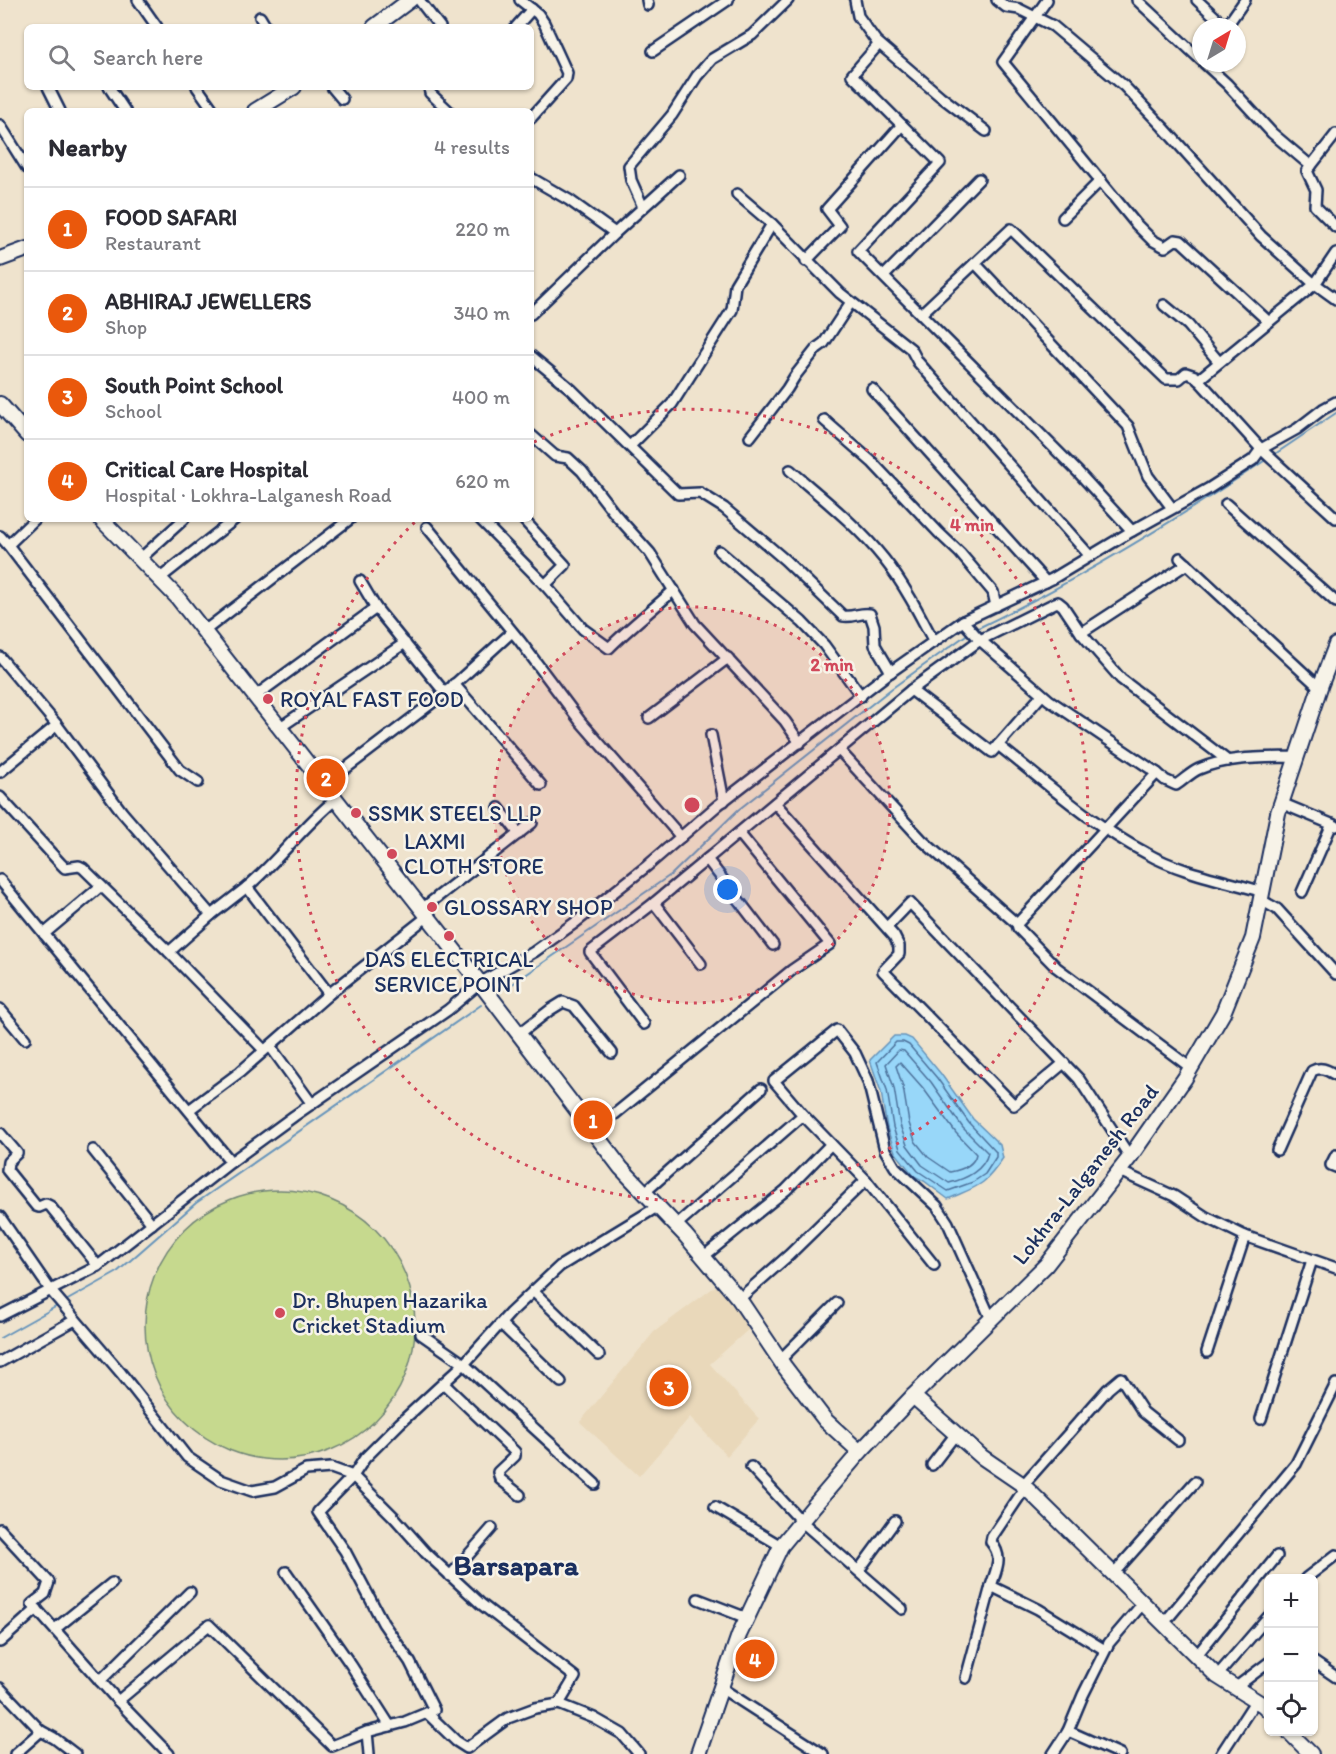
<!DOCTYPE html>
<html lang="en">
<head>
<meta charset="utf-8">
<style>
	body { margin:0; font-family:Itim,sans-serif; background:#f7f7f7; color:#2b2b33 }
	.controls { position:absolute; right:18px; bottom:18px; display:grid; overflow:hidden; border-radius:9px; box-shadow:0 2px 4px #0004 }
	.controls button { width:54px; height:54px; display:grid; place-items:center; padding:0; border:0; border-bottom:2px solid #e1e1e2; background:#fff; color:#2b2b33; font:30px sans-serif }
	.compass { position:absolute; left:1192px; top:18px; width:54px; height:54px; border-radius:50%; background:#fff; box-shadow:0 2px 4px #0004; rotate:38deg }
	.you { position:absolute; left:728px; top:890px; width:21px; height:21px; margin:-15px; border:4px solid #fff; border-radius:50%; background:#1a73e8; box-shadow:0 0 0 9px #1a73e833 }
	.badge { display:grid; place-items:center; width:39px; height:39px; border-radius:50%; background:#ea580c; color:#fff; font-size:20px; font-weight:700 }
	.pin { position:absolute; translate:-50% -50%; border:3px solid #fff; box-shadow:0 2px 6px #0006 }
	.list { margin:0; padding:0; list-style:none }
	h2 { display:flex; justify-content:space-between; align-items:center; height:78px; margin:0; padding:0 24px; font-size:26px }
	h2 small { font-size:20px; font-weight:400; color:#7c7c81 }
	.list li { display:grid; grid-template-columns:39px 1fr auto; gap:18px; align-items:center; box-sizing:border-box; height:84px; padding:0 24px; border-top:2px solid #e1e1e2 }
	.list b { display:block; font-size:22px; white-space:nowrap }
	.list p { margin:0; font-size:20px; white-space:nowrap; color:#7c7c81 }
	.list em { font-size:20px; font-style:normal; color:#7c7c81 }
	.icon { flex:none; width:33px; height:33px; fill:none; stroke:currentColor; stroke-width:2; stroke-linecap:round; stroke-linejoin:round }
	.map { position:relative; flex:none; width:1336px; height:1754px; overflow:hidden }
	.search { position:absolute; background:#fff; box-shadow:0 2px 4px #0004; left:24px; top:24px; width:510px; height:66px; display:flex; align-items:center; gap:15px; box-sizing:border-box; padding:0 21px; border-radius:9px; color:#7c7c81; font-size:22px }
	.panel { position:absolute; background:#fff; box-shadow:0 2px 4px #0004; left:24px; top:108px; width:510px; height:414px; border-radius:9px }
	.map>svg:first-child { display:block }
</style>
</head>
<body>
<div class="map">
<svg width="1336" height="1754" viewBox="0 0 1336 1754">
	<rect width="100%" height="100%" fill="#efe3cd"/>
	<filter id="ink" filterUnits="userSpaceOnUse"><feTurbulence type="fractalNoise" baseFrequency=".0167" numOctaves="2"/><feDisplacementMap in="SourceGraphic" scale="12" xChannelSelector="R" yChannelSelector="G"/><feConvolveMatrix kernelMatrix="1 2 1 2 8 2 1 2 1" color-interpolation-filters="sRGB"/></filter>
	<g filter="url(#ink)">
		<polygon fill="#e9d8ba" points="717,1285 750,1328 710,1364 759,1419 727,1456 690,1417 639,1476 580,1422 654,1332"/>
		<circle fill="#c6d98e" stroke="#708476" stroke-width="1.5" cx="280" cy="1325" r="135"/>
		<path fill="#98d7f9" stroke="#6694bb" stroke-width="1.5" d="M894,1036H905L912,1039L941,1074L973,1119L1000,1145L1003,1158C984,1187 978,1186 948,1199L924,1181L914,1176L895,1152L887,1128L881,1092L870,1060Z"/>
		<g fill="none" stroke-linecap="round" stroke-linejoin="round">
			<g stroke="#4d729c" stroke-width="1.5">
				<polygon points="896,1042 903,1042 909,1045 937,1078 969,1123 996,1152 996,1157 985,1174 973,1182 948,1191 918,1171 900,1149 893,1127 887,1090 877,1062"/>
				<path d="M899,1050L904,1051L931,1082L963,1128L988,1153C984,1170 966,1179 949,1183L922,1165L907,1145L900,1125L894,1088L886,1064Z"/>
				<path d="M900,1062L923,1088L956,1133L976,1154C974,1165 961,1170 950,1172L928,1157L915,1141L909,1123L903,1087L896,1066Z"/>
			</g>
			<g stroke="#6694bb" stroke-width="2">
				<polyline points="1272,456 1336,413"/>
				<path d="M974,630C1076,582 1173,522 1267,459"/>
				<polyline points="508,987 672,874 738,810 891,689 969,633"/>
				<polyline points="64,1302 116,1273 196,1203 481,1005"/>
				<polyline points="0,1338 59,1305"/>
			</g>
			<g stroke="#1b2f5e" stroke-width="14">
				<g id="street">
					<polyline points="138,0 157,27"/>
					<polyline points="419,0 440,27"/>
					<polyline points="520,0 538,14 544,23 567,73 566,79 531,118"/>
					<polyline points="647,0 648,5"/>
					<polyline points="855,0 858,16 876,41 940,96 986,131"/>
					<polyline points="997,0 1006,7 1019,9 1053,26 1124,86 1163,127 1261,236 1311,281 1336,299"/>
					<polyline points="1047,0 1003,62 1136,224 1152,240 1165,247 1175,240 1181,241 1269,322"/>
					<polyline points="1137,0 1201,60"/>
					<polyline points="1197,0 1226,27"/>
					<polyline points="260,17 266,27"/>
					<polyline points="516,27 532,9"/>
					<polyline points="1226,27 1245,0"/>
					<polyline points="879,44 852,75 940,163 858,251 1078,472 1132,531"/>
					<polyline points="653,51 728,0"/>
					<polyline points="1204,63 1227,84 1272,133 1311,166"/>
					<polyline points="48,87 60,111"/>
					<polyline points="109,87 125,111"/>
					<polyline points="197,87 214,111"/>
					<polyline points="332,87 342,99"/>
					<polyline points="429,87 430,93 449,111"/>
					<polyline points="0,125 27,168"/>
					<polyline points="1336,134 1307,171 1316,190 1315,206 1336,227"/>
					<polyline points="531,178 569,200 615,233 679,175"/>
					<polyline points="643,207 631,180 629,166 672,115 697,76 712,59 752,35 788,0"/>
					<polyline points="1063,218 1101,180"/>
					<polyline points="772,224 840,293 911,349 918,362 1090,556"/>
					<polyline points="806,261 840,226 827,209 902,125"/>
					<polyline points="975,263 1128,426 1148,476 1172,508"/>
					<polyline points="884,276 979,179"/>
					<polyline points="1164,305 1188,325 1219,362"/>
					<polyline points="922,313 1011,229 1166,379 1179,379 1186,373 1195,376 1261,449 1336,518"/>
					<polyline points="531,314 615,233"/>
					<path d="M531,356L572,390L678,494L700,493L724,508L785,560L843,616C853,618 860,612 870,614L874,626L875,645L891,672"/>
					<polyline points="1198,380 1315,284 1336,253"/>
					<polyline points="872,389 1046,582"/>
					<polyline points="824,420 872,462 939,533 960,553 993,592 996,606"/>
					<polyline points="531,435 555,456 568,458 582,471 615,514 650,553 695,624 785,721 800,743"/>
					<polyline points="750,437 787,389 795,376 817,348 824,343 851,302"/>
					<polyline points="630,446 672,404 732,310 735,285 772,224 737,194"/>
					<path d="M790,470C822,498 857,525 884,559C904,584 919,613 934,642"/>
					<polyline points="1226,504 1336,602"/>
					<path d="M480,519L545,585L583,629L609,648C629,628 652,610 674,590"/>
					<polyline points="523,519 565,565 545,585"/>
					<polyline points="427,527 520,641 580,721 681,837"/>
					<polyline points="0,536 8,545 35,519"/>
					<polyline points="8,545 180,770 198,782"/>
					<polyline points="719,551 802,622 824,645 861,696"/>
					<polyline points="1180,558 1320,688"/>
					<polyline points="140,559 184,519"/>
					<polyline points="1187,564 1081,633 1121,679 1228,761"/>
					<polyline points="159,579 235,519"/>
					<polyline points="360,581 376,608"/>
					<path d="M963,621L980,640L1049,700L1157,773L1165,780L1176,785C1184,780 1190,773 1199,769C1229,756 1265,758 1297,757"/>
					<polyline points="203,632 350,519"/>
					<polyline points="0,657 57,725 122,812 211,915 169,952 264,1050"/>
					<polyline points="454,684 541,785"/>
					<polyline points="1042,695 992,752 911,690 980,640 1055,603 1058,602 1063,606 1081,633"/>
					<polyline points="254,697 376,608 445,693"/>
					<polyline points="649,718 728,658"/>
					<polyline points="279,728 405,643"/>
					<polyline points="711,735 724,801"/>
					<path d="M998,745C1045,782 1092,825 1146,853C1181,873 1224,880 1263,892"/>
					<polyline points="839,750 922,840 1017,924 1018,928 1056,967 1191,1068"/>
					<polyline points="0,772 57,725"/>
					<polyline points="324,785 445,693 512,632"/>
					<polyline points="0,797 61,864 65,868 79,866 83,868 169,952"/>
					<polyline points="775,803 894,936 899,946 899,954 883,971 1014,1105 1064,1063"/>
					<polyline points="1281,803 1336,826"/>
					<polyline points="499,808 519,834"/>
					<polyline points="707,859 773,945"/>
					<polyline points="0,880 231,1162"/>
					<path d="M247,887C279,860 303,826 335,800"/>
					<polyline points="1302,892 1332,824"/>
					<polyline points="1261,900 1277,909 1336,974"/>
					<polyline points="654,903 701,964"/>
					<polyline points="422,909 532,823"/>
					<polyline points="211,915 247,887 329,994"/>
					<polyline points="1017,924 1157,773"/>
					<polyline points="888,926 910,903 1079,1079 1130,1157"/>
					<polyline points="44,934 101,886"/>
					<polyline points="0,1009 25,1039"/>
					<polyline points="644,1024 590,952 654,903 911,690"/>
					<polyline points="519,1034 550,1010 563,1002 574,1006 612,1053"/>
					<polyline points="270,1046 312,1104"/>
					<polyline points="189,1110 240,1072 329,994 428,916"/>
					<polyline points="594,1131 792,970 830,944 739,833"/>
					<polyline points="0,1133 17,1153 8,1162 7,1170 36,1206 39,1207 46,1204 50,1206 98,1266"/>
					<polyline points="93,1150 152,1224"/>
					<path d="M1277,1150L1312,1071C1321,1066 1327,1070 1336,1075"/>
					<polyline points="1336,1155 1331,1165 1336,1167"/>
					<polyline points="1119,1171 1174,1196 1206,1217 1245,1236 1336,1268"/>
					<polyline points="644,1193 761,1089"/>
					<polyline points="0,1217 51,1291 121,1373 187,1457 221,1480 252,1491 275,1487 306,1470 331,1468 353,1476 394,1517 426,1553 481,1604 575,1677 559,1704 594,1718 622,1734 639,1754"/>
					<polyline points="675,1226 803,1115"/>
					<polyline points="703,1257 786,1190 831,1144"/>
					<polyline points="934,1265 866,1180 803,1115 774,1081 837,1030 855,1053 868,1081 885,1150 895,1167 937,1206 948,1223 991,1319"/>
					<polyline points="533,1291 599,1355"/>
					<polyline points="739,1299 789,1255 866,1180"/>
					<polyline points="0,1316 98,1266 231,1162 294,1116 448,1010 480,983 534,952 576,922 647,866 718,805 889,673 963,621 1052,579 1132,531 1208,489 1253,460 1261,449 1297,429 1323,409 1336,402"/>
					<polyline points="501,1324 561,1382"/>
					<polyline points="421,1334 464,1364 595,1484"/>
					<polyline points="1207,1352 1245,1236"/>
					<polyline points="780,1360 837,1303"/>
					<polyline points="0,1362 75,1320"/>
					<polyline points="444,1384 515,1452 515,1456 498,1472 500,1479 520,1495"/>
					<polyline points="1261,1419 1312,1260"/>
					<polyline points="932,1465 955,1435"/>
					<polyline points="751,1467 801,1521 902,1609"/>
					<polyline points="1023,1485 1108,1389 1121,1378 1143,1412 1178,1440"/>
					<path d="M1025,1488L992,1537L991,1542C1004,1558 996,1569 991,1586L1038,1609L1105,1650"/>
					<polyline points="715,1507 781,1546"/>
					<polyline points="0,1529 49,1582 45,1594 32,1604 118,1701 169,1754"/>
					<polyline points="859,1570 895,1521"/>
					<polyline points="286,1572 351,1665 390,1726"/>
					<polyline points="1114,1573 1195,1482"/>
					<polyline points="450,1576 492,1528"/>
					<polyline points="1306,1578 1336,1555"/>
					<polyline points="698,1599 747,1618"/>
					<polyline points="1164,1623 1296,1464 1336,1384"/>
					<polyline points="55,1629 112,1583"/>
					<polyline points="0,1642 37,1609"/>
					<polyline points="1197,1655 1277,1556"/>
					<polyline points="1314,1662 1336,1677"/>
					<polyline points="1217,1676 1268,1617"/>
					<polyline points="966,1678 991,1586"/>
					<polyline points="100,1681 190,1592"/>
					<polyline points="0,1688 41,1731 54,1738 75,1754"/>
					<polyline points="721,1688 823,1754"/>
					<polyline points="1235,1688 1268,1663"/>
					<polyline points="118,1701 209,1625 332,1746 367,1732 405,1722 434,1710 410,1662 383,1623 345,1551 318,1512 353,1476 365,1458 400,1423 464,1364 510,1313 560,1266 657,1207"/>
					<polyline points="427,1713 456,1741 467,1748 508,1718 535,1708 559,1704"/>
					<polyline points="367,1732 369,1754"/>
					<polyline points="15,1754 41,1731"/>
					<polyline points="1053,1754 1068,1731"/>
					<polyline points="1120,1754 1068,1731 1083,1695 1109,1643 1144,1602"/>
					<polyline points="1221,1754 1256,1700"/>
				</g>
			</g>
			<g stroke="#1b2f5e" stroke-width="18">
				<g id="secondary">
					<polyline points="374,27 410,0"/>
					<polyline points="255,111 294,87"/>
					<polyline points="0,259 27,249"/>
					<polyline points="0,404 27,435"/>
					<polyline points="101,519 177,597 480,983 621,1168 685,1235 739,1299 784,1366 825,1420 860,1452"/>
					<polyline points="913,1396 982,1457 1023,1485 1217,1676 1263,1705 1268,1710"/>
					<polyline points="1289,1732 1311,1754"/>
					<polyline points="698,1754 739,1635 781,1546 813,1507 860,1452 913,1396 1046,1265 1130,1157 1185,1078 1223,1013 1253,938 1278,813 1321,684 1336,645"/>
				</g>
			</g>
			<use href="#street" stroke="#f7f3e8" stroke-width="9"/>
			<use href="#secondary" stroke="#f7f3e8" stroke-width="14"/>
		</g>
	</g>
	<circle cx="692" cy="805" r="198" fill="#d1495b" fill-opacity=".12"/>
	<g fill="none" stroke="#d1495b" stroke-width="3" stroke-dasharray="3 6">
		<circle cx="692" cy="805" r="198"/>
		<path d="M534 442A396 396 0 1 1 417 520"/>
	</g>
	<g fill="#d1495b" stroke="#f7f3e8" stroke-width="2">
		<circle cx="268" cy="699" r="6"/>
		<circle cx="356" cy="813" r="6"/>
		<circle cx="392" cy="854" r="6"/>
		<circle cx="432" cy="907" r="6"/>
		<circle cx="449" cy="936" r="6"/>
		<circle cx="280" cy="1313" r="6"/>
	</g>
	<g text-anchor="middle" stroke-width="5" stroke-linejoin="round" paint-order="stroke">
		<g font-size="22" fill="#1b2f5e" stroke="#f7f3e8" text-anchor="start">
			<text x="280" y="707">ROYAL FAST FOOD</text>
			<text x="368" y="821">SSMK STEELS LLP</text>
			<text x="404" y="849">LAXMI<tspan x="404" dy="25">CLOTH STORE</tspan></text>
			<text x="444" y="915">GLOSSARY SHOP</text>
			<text x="449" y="967" text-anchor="middle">DAS ELECTRICAL<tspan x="449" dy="25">SERVICE POINT</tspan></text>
			<text x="292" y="1308">Dr. Bhupen Hazarika<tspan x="292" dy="25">Cricket Stadium</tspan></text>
		</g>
		<g font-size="22" fill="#1b2f5e" stroke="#f7f3e8">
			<text transform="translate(1085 1174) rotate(-52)" y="8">Lokhra-Lalganesh Road</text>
		</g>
		<g font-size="28" font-weight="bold" fill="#1b2f5e" stroke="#f7f3e8">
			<text x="516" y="1575">Barsapara</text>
		</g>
	</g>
	<circle cx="692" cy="805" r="9" fill="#d1495b" stroke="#f7f3e8" stroke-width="3"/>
	<g font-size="18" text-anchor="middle" font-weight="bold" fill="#d1495b" stroke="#f7f3e8" stroke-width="5" stroke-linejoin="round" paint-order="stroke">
		<text x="972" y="531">4 min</text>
		<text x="832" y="671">2 min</text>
	</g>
</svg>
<div class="controls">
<button>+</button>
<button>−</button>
<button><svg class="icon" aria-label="locate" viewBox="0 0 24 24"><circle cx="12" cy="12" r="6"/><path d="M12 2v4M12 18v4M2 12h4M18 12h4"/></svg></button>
</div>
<svg class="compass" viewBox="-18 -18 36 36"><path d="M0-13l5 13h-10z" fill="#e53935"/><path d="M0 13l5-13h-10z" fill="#7c7c81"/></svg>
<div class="you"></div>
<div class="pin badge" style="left:593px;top:1120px">1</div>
<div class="pin badge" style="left:326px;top:778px">2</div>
<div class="pin badge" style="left:669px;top:1387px">3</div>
<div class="pin badge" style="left:755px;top:1659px">4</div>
<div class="search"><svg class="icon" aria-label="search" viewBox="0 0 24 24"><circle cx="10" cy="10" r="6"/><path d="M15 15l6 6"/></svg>Search here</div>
<section class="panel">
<h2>Nearby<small>4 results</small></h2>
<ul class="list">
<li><span class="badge">1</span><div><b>FOOD SAFARI</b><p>Restaurant</p></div><em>220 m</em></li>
<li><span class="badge">2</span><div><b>ABHIRAJ JEWELLERS</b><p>Shop</p></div><em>340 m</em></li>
<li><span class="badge">3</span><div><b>South Point School</b><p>School</p></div><em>400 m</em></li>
<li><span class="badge">4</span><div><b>Critical Care Hospital</b><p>Hospital · Lokhra-Lalganesh Road</p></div><em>620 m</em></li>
</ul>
</section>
</div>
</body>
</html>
